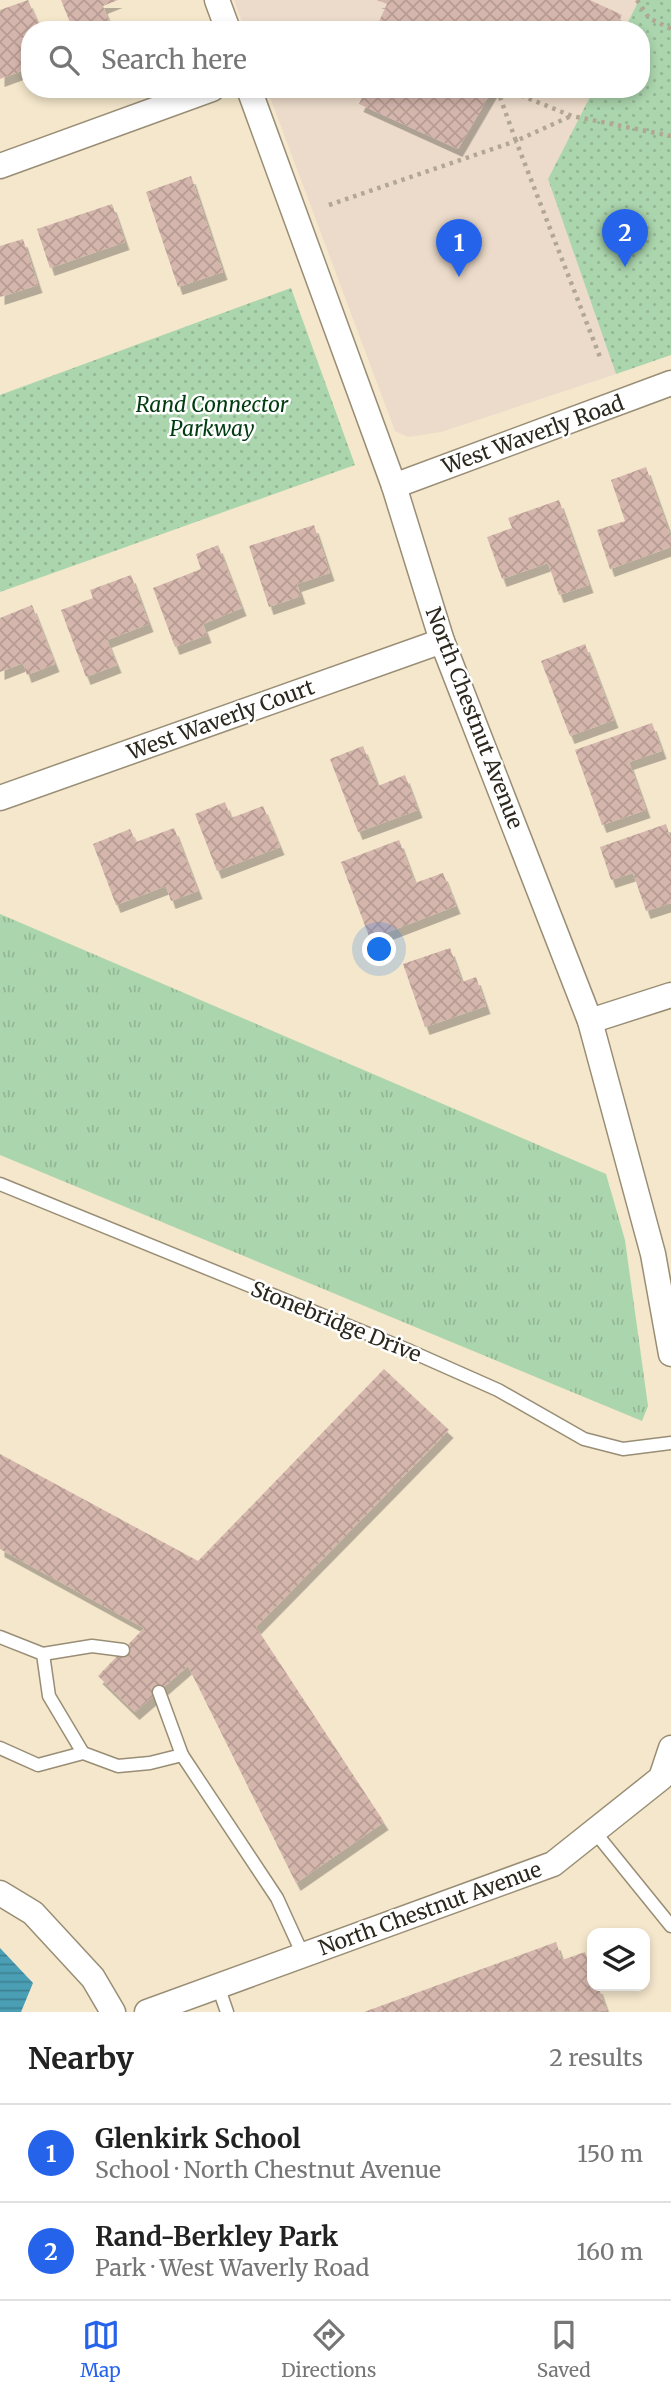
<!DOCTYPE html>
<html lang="en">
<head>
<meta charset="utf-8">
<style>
	body { margin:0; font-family:Merriweather,serif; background:#f6f6f6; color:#222 }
	.controls { position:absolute; right:21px; bottom:21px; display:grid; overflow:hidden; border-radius:14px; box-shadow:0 4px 10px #0003 }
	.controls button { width:63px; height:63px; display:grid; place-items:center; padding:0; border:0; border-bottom:2px solid #e0e0e0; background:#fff; color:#222; font:35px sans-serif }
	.you { position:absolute; left:380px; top:950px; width:24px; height:24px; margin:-18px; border:5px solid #fff; border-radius:50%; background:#1a73e8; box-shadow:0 0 0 10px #1a73e833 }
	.badge { display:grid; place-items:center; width:46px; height:46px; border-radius:50%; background:#2563eb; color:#fff; font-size:23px; font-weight:700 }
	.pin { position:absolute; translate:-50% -58px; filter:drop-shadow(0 2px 4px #0008) }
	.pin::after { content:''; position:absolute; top:37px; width:24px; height:21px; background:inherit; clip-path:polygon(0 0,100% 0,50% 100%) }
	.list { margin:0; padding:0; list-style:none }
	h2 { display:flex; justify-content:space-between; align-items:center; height:91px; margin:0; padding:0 28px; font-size:30px }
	h2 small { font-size:23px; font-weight:400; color:#767676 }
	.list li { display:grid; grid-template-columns:46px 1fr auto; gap:21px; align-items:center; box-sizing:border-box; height:98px; padding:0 28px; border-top:2px solid #e0e0e0 }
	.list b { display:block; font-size:26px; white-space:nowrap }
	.list p { margin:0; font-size:23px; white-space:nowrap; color:#767676 }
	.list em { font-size:23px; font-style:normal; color:#767676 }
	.icon { flex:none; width:38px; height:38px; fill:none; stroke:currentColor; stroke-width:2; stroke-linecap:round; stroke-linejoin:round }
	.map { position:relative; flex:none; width:671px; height:2012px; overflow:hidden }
	.search { position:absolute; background:#fff; box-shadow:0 4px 10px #0003; left:21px; right:21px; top:21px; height:77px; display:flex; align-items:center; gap:18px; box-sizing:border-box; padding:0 24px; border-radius:28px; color:#767676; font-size:26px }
	.sheet { height:287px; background:#fff }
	nav { display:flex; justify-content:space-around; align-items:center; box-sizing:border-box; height:98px; border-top:2px solid #e0e0e0; background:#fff; font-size:19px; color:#767676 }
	nav a { display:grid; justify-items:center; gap:4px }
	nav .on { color:#2563eb }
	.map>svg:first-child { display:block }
</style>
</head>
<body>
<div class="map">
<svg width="671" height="2012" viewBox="0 0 671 2012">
	<defs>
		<pattern id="grass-tufts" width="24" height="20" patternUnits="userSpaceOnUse" patternTransform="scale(1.75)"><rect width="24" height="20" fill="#abd5ad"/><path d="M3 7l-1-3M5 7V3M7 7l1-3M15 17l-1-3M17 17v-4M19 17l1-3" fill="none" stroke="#93b794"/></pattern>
		<pattern id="park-dots" width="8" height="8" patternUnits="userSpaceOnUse" patternTransform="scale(1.75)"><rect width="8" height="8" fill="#abd5ad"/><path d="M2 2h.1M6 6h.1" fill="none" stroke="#93b794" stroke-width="1.8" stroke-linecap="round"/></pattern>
		<pattern id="water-rules" width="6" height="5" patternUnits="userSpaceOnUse" patternTransform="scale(1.75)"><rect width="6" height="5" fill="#4a9fb5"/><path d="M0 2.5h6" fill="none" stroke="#3e8293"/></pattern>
		<pattern id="building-cross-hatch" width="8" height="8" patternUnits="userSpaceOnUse" patternTransform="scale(1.75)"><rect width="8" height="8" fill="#d5b6ad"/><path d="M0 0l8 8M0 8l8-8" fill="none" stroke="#b79c94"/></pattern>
		<filter id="shadow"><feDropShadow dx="4.5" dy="8" stdDeviation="0" flood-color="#0004"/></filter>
	</defs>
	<rect width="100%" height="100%" fill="#f4e7cc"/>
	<g fill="#ecdbca">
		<polygon points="234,0 639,0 624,30 245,30"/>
		<polygon points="267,89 594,89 548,179 616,374 441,432 408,437 395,431"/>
	</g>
	<polygon fill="url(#grass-tufts)" points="0,914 606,1174 625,1240 648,1406 642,1421 0,1155"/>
	<g fill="url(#park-dots)">
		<polygon points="639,0 671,0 671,355 616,374 548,179 594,89 641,89 641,30 624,30"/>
		<polygon points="291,288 355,465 0,592 0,395"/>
	</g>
	<polygon fill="url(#water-rules)" points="0,1948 33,1983 21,2012 0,2012"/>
	<g fill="url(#building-cross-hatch)" filter="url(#shadow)">
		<polygon points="28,0 41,30 30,30 30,68 0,79 0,10"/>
		<polygon points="61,0 118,0 103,6 112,30 73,30"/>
		<polygon points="377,0 590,0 622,15 615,30 375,30 387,4"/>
		<polygon points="366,89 493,89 458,149 359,104"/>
		<polygon points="191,176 223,272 178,287 146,192"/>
		<polygon points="112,204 125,242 50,268 37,229"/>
		<polygon points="23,239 38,285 0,297 0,246"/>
		<polygon points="646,467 671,537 671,547 610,569 597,530 625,521 611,480"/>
		<polygon points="559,500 589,585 559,595 548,563 502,579 487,537 512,528 508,518"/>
		<polygon points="314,525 330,573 297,584 301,596 269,607 249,546"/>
		<polygon points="218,545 242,608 203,624 207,635 175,647 153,588 201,569 196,554"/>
		<polygon points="131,575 149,624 107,640 117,665 86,677 61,610 93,598 90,590"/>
		<polygon points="32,605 55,664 27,675 23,663 0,672 0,618"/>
		<polygon points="585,644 614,720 570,736 541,661"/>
		<polygon points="652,723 662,751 629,762 646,810 602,825 575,750"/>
		<polygon points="363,746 378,786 405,775 418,810 358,832 330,759"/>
		<polygon points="225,802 231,818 263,806 280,847 217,871 195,814"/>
		<polygon points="666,824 671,839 671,903 646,911 633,873 611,880 600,847"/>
		<polygon points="174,828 198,891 171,901 166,886 116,905 93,844 130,829 136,842"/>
		<polygon points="399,840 415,883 443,873 456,906 370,939 341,862"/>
		<polygon points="450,948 462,982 476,977 486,1006 425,1027 403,964"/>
		<polygon points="384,1369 449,1430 256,1627 384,1822 296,1883 188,1666 135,1712 98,1676 144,1628 0,1549 0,1454 198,1561"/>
		<polygon points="556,1942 562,1960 585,1952 592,1971 592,1986 598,1986 607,2011 364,2012"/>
	</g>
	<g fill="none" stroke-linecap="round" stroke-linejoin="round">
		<g stroke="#998e75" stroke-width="15">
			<g id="lane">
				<polyline points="0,1184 410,1351 498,1390 584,1439 623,1449 671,1443"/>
				<polyline points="0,1637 43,1654 49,1696 83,1753"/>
				<polyline points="43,1654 92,1646 123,1650"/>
				<polyline points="159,1692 182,1755"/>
				<polyline points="0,1748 38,1765 83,1753 118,1766 150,1763 182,1755 277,1898 303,1955"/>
				<polyline points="594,1831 671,1926"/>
				<polyline points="218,1986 227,2012"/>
			</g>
		</g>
		<g stroke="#998e75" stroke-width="27">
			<g id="street">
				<polyline points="217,0 228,30"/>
				<polyline points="249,89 394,486 442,641 590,1021 653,1254 671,1354"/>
				<polyline points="0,166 212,89"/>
				<polyline points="394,486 671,383"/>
				<polyline points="0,798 442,641"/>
				<polyline points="590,1021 671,995"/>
				<polyline points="0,1893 33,1913 93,1978 113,2012"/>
				<polyline points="147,2012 553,1864 661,1778 671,1748"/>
			</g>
		</g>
		<g stroke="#b1a792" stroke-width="4.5" stroke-dasharray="3.5 5" stroke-linecap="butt">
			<polyline points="637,0 649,18 671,29"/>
			<polyline points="497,89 516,141 571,116"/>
			<polyline points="505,89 572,116 671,136"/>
			<polyline points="329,205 516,141 600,357"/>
		</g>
		<use href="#lane" stroke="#fff" stroke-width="12"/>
		<use href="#street" stroke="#fff" stroke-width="24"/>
	</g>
	<g text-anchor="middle" stroke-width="5" stroke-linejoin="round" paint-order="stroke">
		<g font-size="21" font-style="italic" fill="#003c0f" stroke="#fff">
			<text x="212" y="412">Rand Connector<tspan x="212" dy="24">Parkway</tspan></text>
		</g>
		<g font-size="21" fill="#2c281e" stroke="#fff">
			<text transform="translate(533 435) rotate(-20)" y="7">West Waverly Road</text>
			<text transform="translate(474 718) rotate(69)" y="7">North Chestnut Avenue</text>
			<text transform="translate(221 720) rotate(-20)" y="7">West Waverly Court</text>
			<text transform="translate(336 1322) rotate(22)" y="7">Stonebridge Drive</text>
			<text transform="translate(430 1909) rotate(-20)" y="7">North Chestnut Avenue</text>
		</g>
	</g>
</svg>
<div class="controls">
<button><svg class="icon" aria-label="layers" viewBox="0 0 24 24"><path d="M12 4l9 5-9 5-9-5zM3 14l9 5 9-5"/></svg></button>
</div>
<div class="you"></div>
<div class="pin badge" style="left:459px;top:277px">1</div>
<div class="pin badge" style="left:625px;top:267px">2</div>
<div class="search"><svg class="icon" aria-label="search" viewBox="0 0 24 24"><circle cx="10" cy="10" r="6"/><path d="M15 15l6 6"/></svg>Search here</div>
</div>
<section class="sheet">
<h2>Nearby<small>2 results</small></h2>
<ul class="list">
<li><span class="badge">1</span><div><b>Glenkirk School</b><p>School · North Chestnut Avenue</p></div><em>150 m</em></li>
<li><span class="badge">2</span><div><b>Rand-Berkley Park</b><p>Park · West Waverly Road</p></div><em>160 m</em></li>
</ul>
</section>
<nav>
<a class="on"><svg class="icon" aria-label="map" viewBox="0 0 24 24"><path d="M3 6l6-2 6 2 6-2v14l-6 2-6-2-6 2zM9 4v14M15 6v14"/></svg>Map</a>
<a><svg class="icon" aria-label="directions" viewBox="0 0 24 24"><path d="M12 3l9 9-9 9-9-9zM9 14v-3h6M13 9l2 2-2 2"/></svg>Directions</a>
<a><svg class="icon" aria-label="saved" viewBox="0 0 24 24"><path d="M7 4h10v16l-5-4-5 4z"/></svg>Saved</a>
</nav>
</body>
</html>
